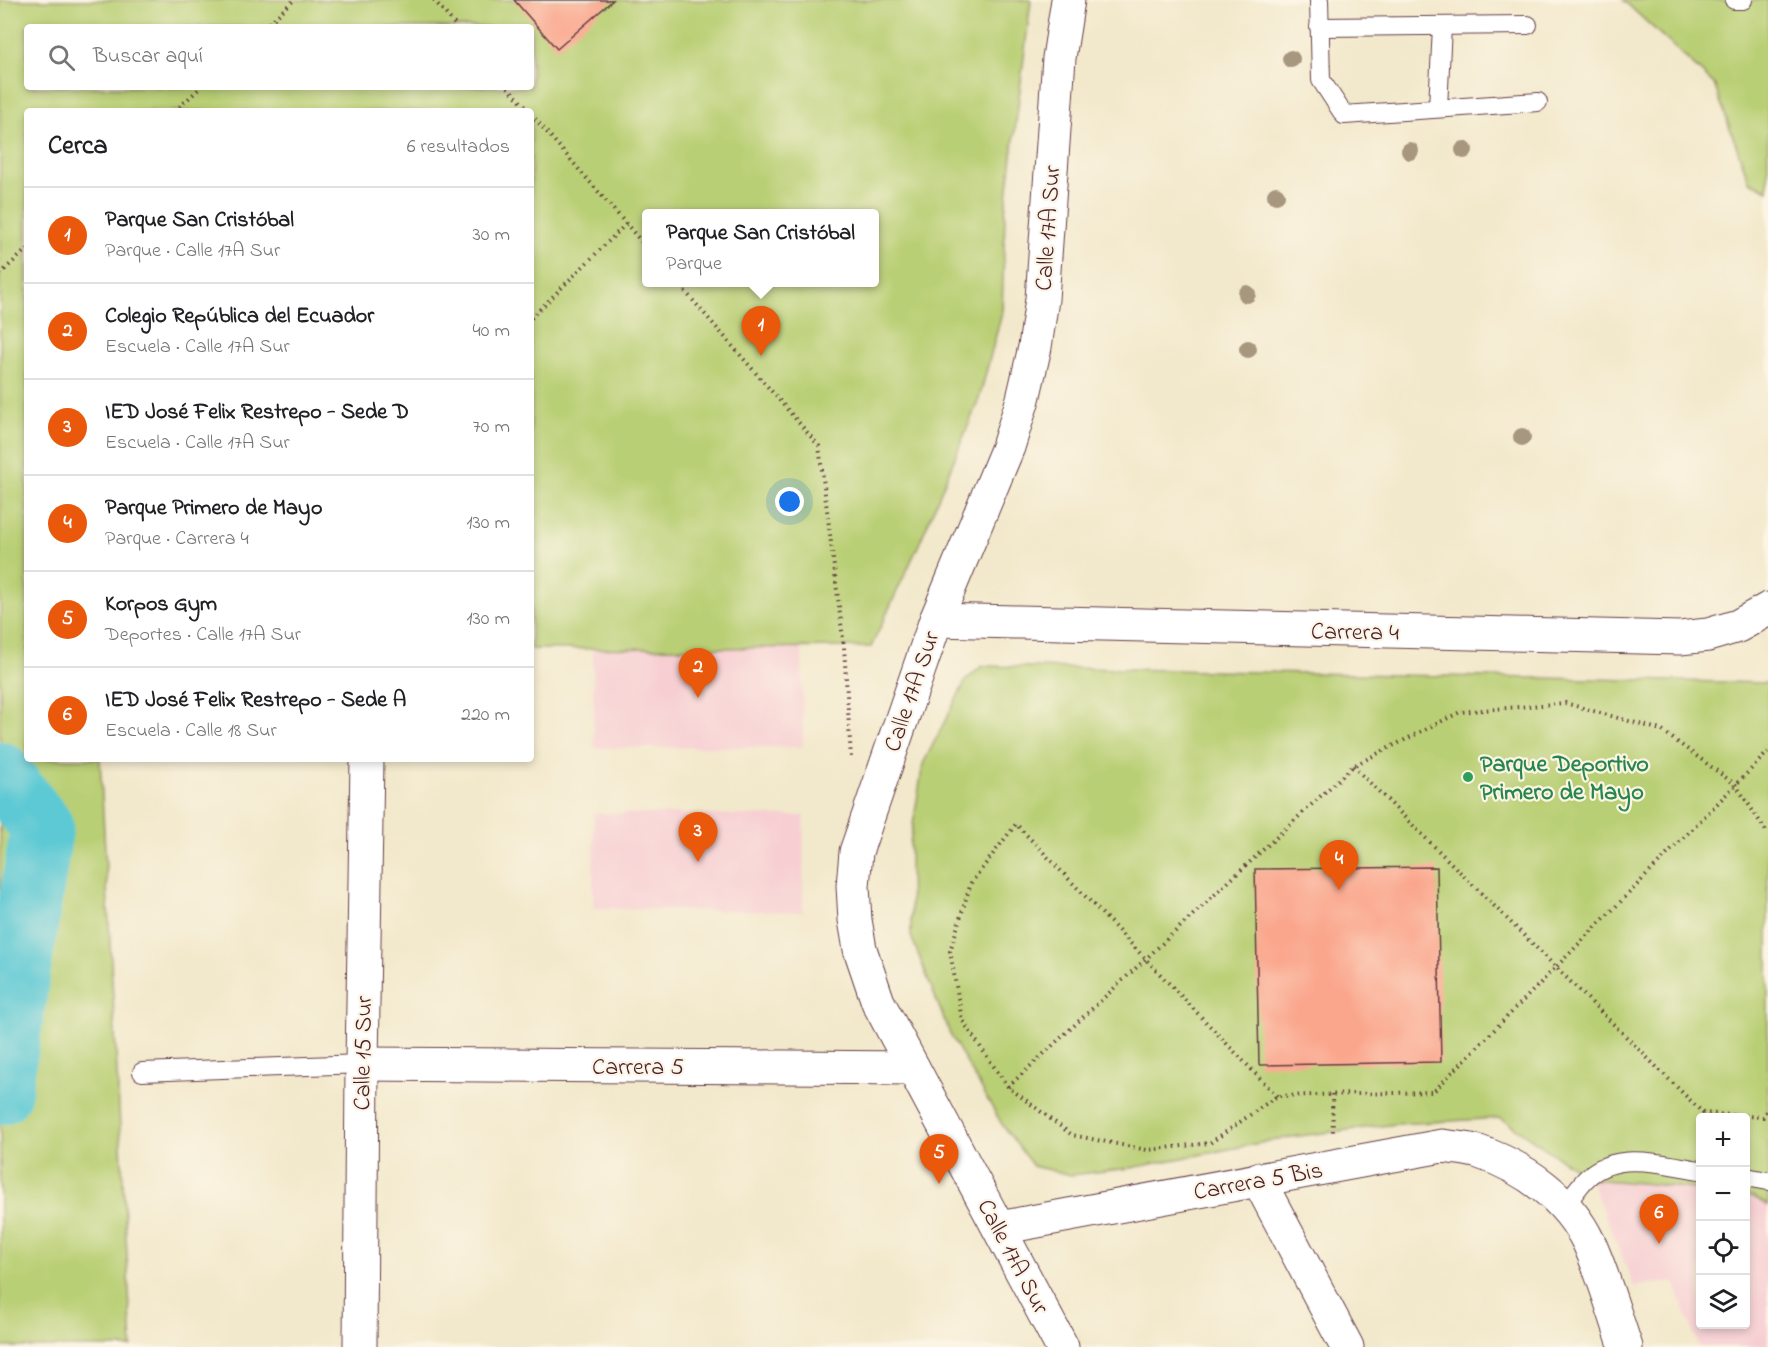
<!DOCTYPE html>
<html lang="es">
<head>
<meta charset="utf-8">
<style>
	body { margin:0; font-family:"Indie Flower",sans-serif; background:#f6f6f6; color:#202124 }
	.controls { position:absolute; right:18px; bottom:18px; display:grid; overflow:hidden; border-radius:6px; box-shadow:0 3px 9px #0003 }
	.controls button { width:54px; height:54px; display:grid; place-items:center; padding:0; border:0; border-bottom:2px solid #e0e0e0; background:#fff; color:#202124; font:30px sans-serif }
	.you { position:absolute; left:790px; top:502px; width:21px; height:21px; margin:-15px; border:4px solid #fff; border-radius:50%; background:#1a73e8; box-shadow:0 0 0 9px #1a73e833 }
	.badge { display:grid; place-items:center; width:39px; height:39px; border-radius:50%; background:#ea580c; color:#fff; font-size:20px; font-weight:700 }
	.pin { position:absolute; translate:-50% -50px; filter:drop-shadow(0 2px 3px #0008) }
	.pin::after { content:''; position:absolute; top:32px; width:21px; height:18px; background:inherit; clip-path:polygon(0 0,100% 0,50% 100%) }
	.popup { position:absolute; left:642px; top:209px; width:237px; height:78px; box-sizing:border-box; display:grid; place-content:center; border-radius:6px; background:#fff; filter:drop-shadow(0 2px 4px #0005); font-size:20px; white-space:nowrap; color:#757577 }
	.popup b { font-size:22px; color:#202124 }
	.popup::after { content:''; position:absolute; left:50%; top:100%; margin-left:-12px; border:12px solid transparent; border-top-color:#fff }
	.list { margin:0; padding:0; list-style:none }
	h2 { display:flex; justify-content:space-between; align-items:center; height:78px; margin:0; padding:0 24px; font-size:26px }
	h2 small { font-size:20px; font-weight:400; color:#757577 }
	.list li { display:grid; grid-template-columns:39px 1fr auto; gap:18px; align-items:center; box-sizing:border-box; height:96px; padding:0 24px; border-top:2px solid #e0e0e0 }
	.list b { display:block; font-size:22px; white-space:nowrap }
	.list p { margin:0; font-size:20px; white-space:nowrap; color:#757577 }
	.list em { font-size:20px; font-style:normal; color:#757577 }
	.icon { flex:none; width:33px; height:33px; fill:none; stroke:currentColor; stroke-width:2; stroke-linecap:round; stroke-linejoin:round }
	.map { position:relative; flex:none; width:1768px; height:1347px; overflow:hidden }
	.search { position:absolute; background:#fff; box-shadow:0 3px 9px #0003; left:24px; top:24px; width:510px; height:66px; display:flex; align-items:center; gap:15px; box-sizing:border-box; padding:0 21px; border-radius:6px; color:#757577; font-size:22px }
	.panel { position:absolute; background:#fff; box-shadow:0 3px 9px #0003; left:24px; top:108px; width:510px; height:654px; border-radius:6px }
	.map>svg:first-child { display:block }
</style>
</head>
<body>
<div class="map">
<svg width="1768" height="1347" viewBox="0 0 1768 1347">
	<rect width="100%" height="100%" fill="#fcf5e5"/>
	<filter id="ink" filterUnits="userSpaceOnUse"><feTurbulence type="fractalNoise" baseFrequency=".0167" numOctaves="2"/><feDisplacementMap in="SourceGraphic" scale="12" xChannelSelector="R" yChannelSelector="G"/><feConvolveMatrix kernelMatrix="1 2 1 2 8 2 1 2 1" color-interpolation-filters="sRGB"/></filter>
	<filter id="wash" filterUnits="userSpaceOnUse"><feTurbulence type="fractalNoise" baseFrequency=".008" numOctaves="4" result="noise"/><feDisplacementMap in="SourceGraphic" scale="24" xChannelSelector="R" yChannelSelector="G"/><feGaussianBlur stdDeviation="1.35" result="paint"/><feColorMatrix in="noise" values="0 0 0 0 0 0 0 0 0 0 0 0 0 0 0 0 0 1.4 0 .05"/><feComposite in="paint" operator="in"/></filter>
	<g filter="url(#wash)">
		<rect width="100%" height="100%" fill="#f2e8cb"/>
		<g fill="#f7cfd3">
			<polygon points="802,646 803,747 594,748 593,648"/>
			<polygon points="594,813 804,816 803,912 593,908"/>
			<polygon points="1590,1179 1651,1184 1700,1190 1700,1324 1746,1324 1746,1196 1754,1197 1768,1206 1768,1347 1699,1347 1674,1282 1634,1286"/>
		</g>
		<g fill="#b9cf74" stroke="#827750" stroke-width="1.5" fill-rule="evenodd">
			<path d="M0,0H1031L1005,213L1002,313L979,399L920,542L871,647L531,649V111H27V759H100L132,1347H0ZM27,27H531V87H27ZM647,214H875V282H647Z"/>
			<polygon points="1623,0 1768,0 1768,190 1749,181 1714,84"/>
			<polygon points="982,666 1768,683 1768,1206 1754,1197 1746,1196 1746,1118 1700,1118 1700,1190 1651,1184 1590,1179 1501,1118 1397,1124 1291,1137 1131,1168 1071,1175 1033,1166 1003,1126 950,1034 911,936 910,843 923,764 966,680"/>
		</g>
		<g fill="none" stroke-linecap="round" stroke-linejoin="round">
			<polyline stroke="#5dc9d4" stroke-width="63" points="0,773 42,827 0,1093"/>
		</g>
		<g id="blocks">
			<g fill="#faa68c">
				<polygon points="514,0 613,0 557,49"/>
				<polygon points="1437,867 1441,1062 1259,1065 1255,869"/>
			</g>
		</g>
	</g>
	<g filter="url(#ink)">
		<use href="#blocks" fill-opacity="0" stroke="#633d43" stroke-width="1.5"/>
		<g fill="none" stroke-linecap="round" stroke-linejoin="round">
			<g stroke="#633d43" stroke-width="20">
				<g id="lane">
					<polyline points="1319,0 1321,80 1344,115 1538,102"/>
					<polyline points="1734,0 1743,0"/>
					<polyline points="1319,27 1528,25"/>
					<polyline points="1438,108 1442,26"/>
					<polyline points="142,1072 362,1064"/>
					<polyline points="1746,1177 1768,1181"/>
					<path d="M1565,1206C1572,1197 1579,1185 1588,1177C1618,1150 1665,1165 1700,1170"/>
				</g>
			</g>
			<g stroke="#633d43" stroke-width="35">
				<g id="street">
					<polyline points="936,620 1680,638 1708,635 1738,626 1768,609"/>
					<polyline points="362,1064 913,1068"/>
					<polyline points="1258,1179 1347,1347"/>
					<path d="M999,1228L1442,1146C1454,1148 1467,1148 1479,1152C1524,1167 1568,1198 1589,1243C1604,1276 1614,1313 1626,1347"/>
					<polyline points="360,1347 362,1064 367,759"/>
				</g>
			</g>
			<g stroke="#633d43" stroke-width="35">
				<polyline id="secondary" points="1062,1347 878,1002 860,949 855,920 853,886 856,852 936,620 1008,447 1023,399 1035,347 1042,299 1059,58 1068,0"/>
			</g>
			<g stroke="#633d43" stroke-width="4" stroke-dasharray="1.5 4.5" stroke-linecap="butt">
				<polyline points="434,0 457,27"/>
				<polyline points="265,27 294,0"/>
				<polyline points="508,87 529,111"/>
				<polyline points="175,111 201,87"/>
				<polyline points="531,114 647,248"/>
				<polyline points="0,274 27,249"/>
				<polyline points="677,282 819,446 844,647 851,758"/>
				<polyline points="531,318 626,224"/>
				<polyline points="1353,766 1703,1113 1763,1117 1768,1108"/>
				<polyline points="1008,1087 1353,766 1460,712 1565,703 1661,730 1736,785 1768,834"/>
				<polyline points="1332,1094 1333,1133"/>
				<polyline points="1277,1096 1016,824 971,883 950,951 962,1020 1008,1087 1072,1135 1147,1150 1210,1143 1277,1096 1433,1092 1768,752"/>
			</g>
			<use href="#lane" stroke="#fff" stroke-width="18"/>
			<use href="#street" stroke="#fff" stroke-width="33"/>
			<use href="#secondary" stroke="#fff" stroke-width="33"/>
		</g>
		<g fill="#a8977f">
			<circle cx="1291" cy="59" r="9"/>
			<circle cx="1464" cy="150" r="9"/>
			<circle cx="1410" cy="151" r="9"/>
			<circle cx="1276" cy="195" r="9"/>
			<circle cx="1247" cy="294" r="9"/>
			<circle cx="1248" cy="349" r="9"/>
			<circle cx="1522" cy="437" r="9"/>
		</g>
	</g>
	<circle fill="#2e9e5b" stroke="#fcf5e5" stroke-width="2" cx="1468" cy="777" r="6"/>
	<g text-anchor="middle" stroke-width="4.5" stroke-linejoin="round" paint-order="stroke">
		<g font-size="24" fill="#4a1f2b" stroke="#fcf5e5">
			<text transform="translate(1047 228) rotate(-86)" y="8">Calle 17A Sur</text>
			<text transform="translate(1355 631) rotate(1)" y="8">Carrera 4</text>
			<text transform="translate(911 691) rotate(-71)" y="8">Calle 17A Sur</text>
			<text transform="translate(362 1053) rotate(-89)" y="8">Calle 15 Sur</text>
			<text x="638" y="1074">Carrera 5</text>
			<text transform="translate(1258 1180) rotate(-10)" y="8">Carrera 5 Bis</text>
			<text transform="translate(1014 1256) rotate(62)" y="8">Calle 17A Sur</text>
		</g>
		<g font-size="24" font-weight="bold" fill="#27864d" stroke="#fcf5e5" text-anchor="start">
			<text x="1480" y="771">Parque Deportivo<tspan x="1480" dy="28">Primero de Mayo</tspan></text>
		</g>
	</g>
</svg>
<div class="controls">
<button>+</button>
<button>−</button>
<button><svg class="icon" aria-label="locate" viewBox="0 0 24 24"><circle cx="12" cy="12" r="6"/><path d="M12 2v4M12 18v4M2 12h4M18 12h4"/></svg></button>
<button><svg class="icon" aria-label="layers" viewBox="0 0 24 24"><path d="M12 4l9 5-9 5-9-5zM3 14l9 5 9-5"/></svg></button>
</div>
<div class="you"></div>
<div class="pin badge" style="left:761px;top:356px">1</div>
<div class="popup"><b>Parque San Cristóbal</b>Parque</div>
<div class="pin badge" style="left:698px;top:698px">2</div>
<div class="pin badge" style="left:698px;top:862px">3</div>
<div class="pin badge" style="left:1339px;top:890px">4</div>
<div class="pin badge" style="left:939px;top:1184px">5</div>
<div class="pin badge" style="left:1659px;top:1244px">6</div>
<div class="search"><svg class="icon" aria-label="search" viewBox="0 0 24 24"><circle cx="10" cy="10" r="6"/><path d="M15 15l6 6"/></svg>Buscar aquí</div>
<section class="panel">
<h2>Cerca<small>6 resultados</small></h2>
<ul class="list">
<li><span class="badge">1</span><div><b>Parque San Cristóbal</b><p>Parque · Calle 17A Sur</p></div><em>30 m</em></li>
<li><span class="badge">2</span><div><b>Colegio República del Ecuador</b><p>Escuela · Calle 17A Sur</p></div><em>40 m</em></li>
<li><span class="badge">3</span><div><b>IED José Felix Restrepo - Sede D</b><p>Escuela · Calle 17A Sur</p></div><em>70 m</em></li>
<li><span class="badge">4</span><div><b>Parque Primero de Mayo</b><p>Parque · Carrera 4</p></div><em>130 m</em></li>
<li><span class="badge">5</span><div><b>Korpos Gym</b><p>Deportes · Calle 17A Sur</p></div><em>130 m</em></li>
<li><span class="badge">6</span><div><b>IED José Felix Restrepo - Sede A</b><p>Escuela · Calle 18 Sur</p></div><em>220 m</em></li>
</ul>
</section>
</div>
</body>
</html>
